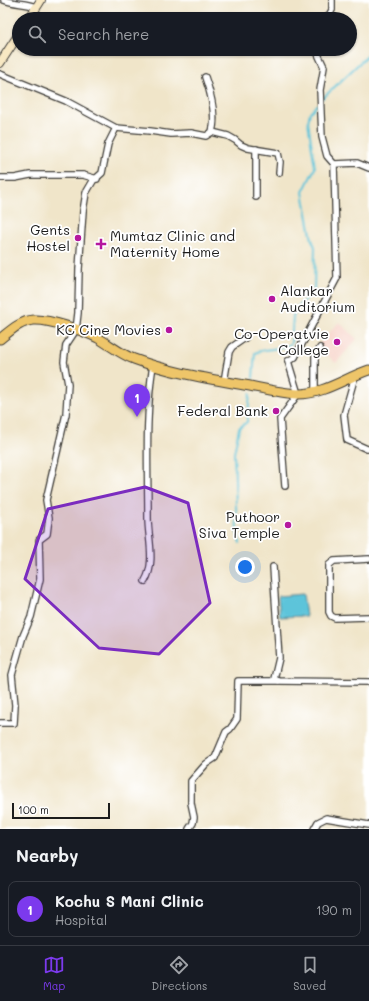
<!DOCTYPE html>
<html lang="en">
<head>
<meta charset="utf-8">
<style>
	body { margin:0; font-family:Mali,sans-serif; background:#20242c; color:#f1f3f6 }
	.scale { position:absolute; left:12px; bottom:10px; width:98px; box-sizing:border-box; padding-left:4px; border:2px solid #1c1c1c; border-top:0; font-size:11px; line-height:14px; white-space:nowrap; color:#1c1c1c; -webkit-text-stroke:3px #fff; paint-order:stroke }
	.you { position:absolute; left:245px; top:567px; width:14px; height:14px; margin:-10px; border:3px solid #fff; border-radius:50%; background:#1a73e8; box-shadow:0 0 0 6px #1a73e833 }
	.badge { display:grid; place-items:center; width:26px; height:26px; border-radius:50%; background:#7c3aed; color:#fff; font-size:13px; font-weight:700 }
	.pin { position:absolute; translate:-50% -33px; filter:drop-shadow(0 1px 2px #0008) }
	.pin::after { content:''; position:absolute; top:21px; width:14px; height:12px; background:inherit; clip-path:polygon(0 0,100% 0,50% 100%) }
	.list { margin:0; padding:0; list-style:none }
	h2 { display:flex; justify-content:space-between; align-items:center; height:52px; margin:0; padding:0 16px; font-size:17px }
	h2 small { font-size:13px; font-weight:400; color:#9ea1a6 }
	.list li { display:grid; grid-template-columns:26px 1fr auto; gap:12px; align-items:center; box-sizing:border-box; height:56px; margin:0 8px 8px; padding:0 8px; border:1px solid #363941; border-radius:8px }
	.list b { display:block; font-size:15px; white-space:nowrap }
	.list p { margin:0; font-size:13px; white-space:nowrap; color:#9ea1a6 }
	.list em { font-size:13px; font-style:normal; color:#9ea1a6 }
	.icon { flex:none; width:22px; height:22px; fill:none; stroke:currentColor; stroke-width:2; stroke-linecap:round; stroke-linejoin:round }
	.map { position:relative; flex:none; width:369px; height:829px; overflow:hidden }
	.search { position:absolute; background:#171b24; box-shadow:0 1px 3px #0004; left:12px; right:12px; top:12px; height:44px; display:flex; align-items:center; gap:10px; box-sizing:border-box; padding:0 14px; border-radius:22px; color:#9ea1a6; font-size:15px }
	.sheet { height:116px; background:#171b24 }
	nav { display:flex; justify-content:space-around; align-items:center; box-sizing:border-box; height:56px; border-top:1px solid #363941; background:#171b24; font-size:11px; color:#9ea1a6 }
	nav a { display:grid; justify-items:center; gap:2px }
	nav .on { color:#7c3aed }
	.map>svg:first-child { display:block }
</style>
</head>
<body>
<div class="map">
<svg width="369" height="829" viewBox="0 0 369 829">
	<rect width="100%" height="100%" fill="#fff"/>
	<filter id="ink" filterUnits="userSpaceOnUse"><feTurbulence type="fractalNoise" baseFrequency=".025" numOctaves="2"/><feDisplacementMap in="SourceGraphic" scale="8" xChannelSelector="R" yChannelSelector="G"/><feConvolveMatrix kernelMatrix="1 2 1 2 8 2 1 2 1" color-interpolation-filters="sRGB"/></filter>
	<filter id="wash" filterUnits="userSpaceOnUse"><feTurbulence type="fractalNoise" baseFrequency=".012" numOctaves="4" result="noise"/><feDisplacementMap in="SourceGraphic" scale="16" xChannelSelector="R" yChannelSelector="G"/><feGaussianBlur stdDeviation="0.9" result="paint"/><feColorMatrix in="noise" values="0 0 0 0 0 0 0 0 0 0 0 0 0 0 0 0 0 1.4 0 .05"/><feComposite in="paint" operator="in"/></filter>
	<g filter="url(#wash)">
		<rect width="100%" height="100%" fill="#f0e5c9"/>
		<polygon fill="#f7d1c6" points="339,322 357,339 336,363 317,346"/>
		<polygon fill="#5dc4da" stroke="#3c707b" points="303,594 306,616 280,617 278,596"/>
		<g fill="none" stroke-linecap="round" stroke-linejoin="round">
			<g stroke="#5dc4da" stroke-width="2">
				<polyline points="323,98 369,54"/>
				<path d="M253,378L255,353C266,347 280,351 291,344L293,316L297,307L308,297L314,289L315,247L312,240L303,192L315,168L308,122L310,112L317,105"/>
				<polyline points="240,543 237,532 234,453 239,428 247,422 250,394"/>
			</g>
		</g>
	</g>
	<g filter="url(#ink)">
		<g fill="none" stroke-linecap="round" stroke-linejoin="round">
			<g stroke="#3c3a36" stroke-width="8">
				<g id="street">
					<path d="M4,0C14,4 26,3 36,7"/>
					<polyline points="327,19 332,10 332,0"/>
					<polyline points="320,49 318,54 324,67 320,90 322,137 327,156 334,164 357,163 369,168"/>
					<path d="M0,74L66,101L116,128L150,131L171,134L191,133L206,136L212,132C217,115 211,94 205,77"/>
					<polyline points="212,132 228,136 235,140 241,145 248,148 278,153 280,162 279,173"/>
					<polyline points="0,178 15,178 30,175 83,175 97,179"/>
					<polyline points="256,197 256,149"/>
					<polyline points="355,376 344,415 347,440 367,449 369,449"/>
					<polyline points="224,382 229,352 232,347 245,338"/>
					<polyline points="315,392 315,356 320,348"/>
					<polyline points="285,486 280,419 298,394 288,361 295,357 337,278 334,164"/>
					<polyline points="369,559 334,561 329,565 329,612 331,616 335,618 369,617"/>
					<polyline points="273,567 279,658 274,679 279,681 369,682"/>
					<path d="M145,581C156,562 148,538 148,518C148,467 145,415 153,365"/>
					<polyline points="0,723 14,723 15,705 12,675 23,636 31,617 40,579 39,540 47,534 49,518 46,500 66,414 68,384 64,362 66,345 76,330 78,313 79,269 83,211 86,193 93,181 102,173 108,144 116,128"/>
					<polyline points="189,829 193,823 194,817 191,803 191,781 206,764 215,758 226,732 230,729 237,719 238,681 278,681"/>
					<polyline points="314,829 318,822 326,818 369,825"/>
				</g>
			</g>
			<g stroke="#3c3a36" stroke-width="10">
				<g id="secondary">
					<polyline points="29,19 41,0"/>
					<polyline points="0,63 19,34"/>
				</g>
			</g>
			<g stroke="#3c3a36" stroke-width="11">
				<path id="primary" d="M0,339C10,331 20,321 34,320C49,319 84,331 98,338C110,345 122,355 134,359C171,373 211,379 250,386C265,389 282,393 298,394C324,394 345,378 369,370"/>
			</g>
			<use href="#street" stroke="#fff" stroke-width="5.5"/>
			<use href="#secondary" stroke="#f8e8c3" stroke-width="8"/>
			<use href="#primary" stroke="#eec569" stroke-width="9"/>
		</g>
	</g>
	<path fill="#7b2cbf" fill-opacity="0.2" stroke="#7b2cbf" stroke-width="3" stroke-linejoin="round" d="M145,487L188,503L210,603L159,654L99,648L25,579L48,509Z"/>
	<g fill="#b5179e" stroke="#fff" stroke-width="1.5">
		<circle cx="78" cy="238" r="4"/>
		<path d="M99 238h4v4h4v4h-4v4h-4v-4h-4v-4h4z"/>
		<circle cx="272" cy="299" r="4"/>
		<circle cx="169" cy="330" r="4"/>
		<circle cx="337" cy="342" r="4"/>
		<circle cx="276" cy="411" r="4"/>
		<circle cx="288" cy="525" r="4"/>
	</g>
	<g text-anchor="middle" stroke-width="3.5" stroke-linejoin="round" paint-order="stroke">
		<g font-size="14" fill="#1c1c1c" stroke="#fff" text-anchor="end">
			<text x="70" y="235">Gents<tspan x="70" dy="16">Hostel</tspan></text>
			<text x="110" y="241" text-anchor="start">Mumtaz Clinic and<tspan x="110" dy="16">Maternity Home</tspan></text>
			<text x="280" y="296" text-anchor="start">Alankar<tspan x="280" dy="16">Auditorium</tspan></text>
			<text x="161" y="335">KC Cine Movies</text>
			<text x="329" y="339">Co-Operatvie<tspan x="329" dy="16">College</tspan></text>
			<text x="268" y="416">Federal Bank</text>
			<text x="280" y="522">Puthoor<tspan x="280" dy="16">Siva Temple</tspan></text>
		</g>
	</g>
</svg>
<div class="scale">100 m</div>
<div class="you"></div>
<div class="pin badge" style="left:137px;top:417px">1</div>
<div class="search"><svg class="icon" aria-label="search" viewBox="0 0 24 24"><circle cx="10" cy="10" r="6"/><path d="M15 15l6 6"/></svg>Search here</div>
</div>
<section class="sheet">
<h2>Nearby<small></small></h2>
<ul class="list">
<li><span class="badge">1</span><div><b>Kochu S Mani Clinic</b><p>Hospital</p></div><em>190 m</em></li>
</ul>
</section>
<nav>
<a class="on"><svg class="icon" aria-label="map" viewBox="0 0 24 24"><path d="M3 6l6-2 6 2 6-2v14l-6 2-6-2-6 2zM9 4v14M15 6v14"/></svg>Map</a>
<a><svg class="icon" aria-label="directions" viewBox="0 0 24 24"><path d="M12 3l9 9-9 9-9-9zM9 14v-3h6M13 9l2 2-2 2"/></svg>Directions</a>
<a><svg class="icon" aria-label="saved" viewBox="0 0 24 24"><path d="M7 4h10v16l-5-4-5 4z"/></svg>Saved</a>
</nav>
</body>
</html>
